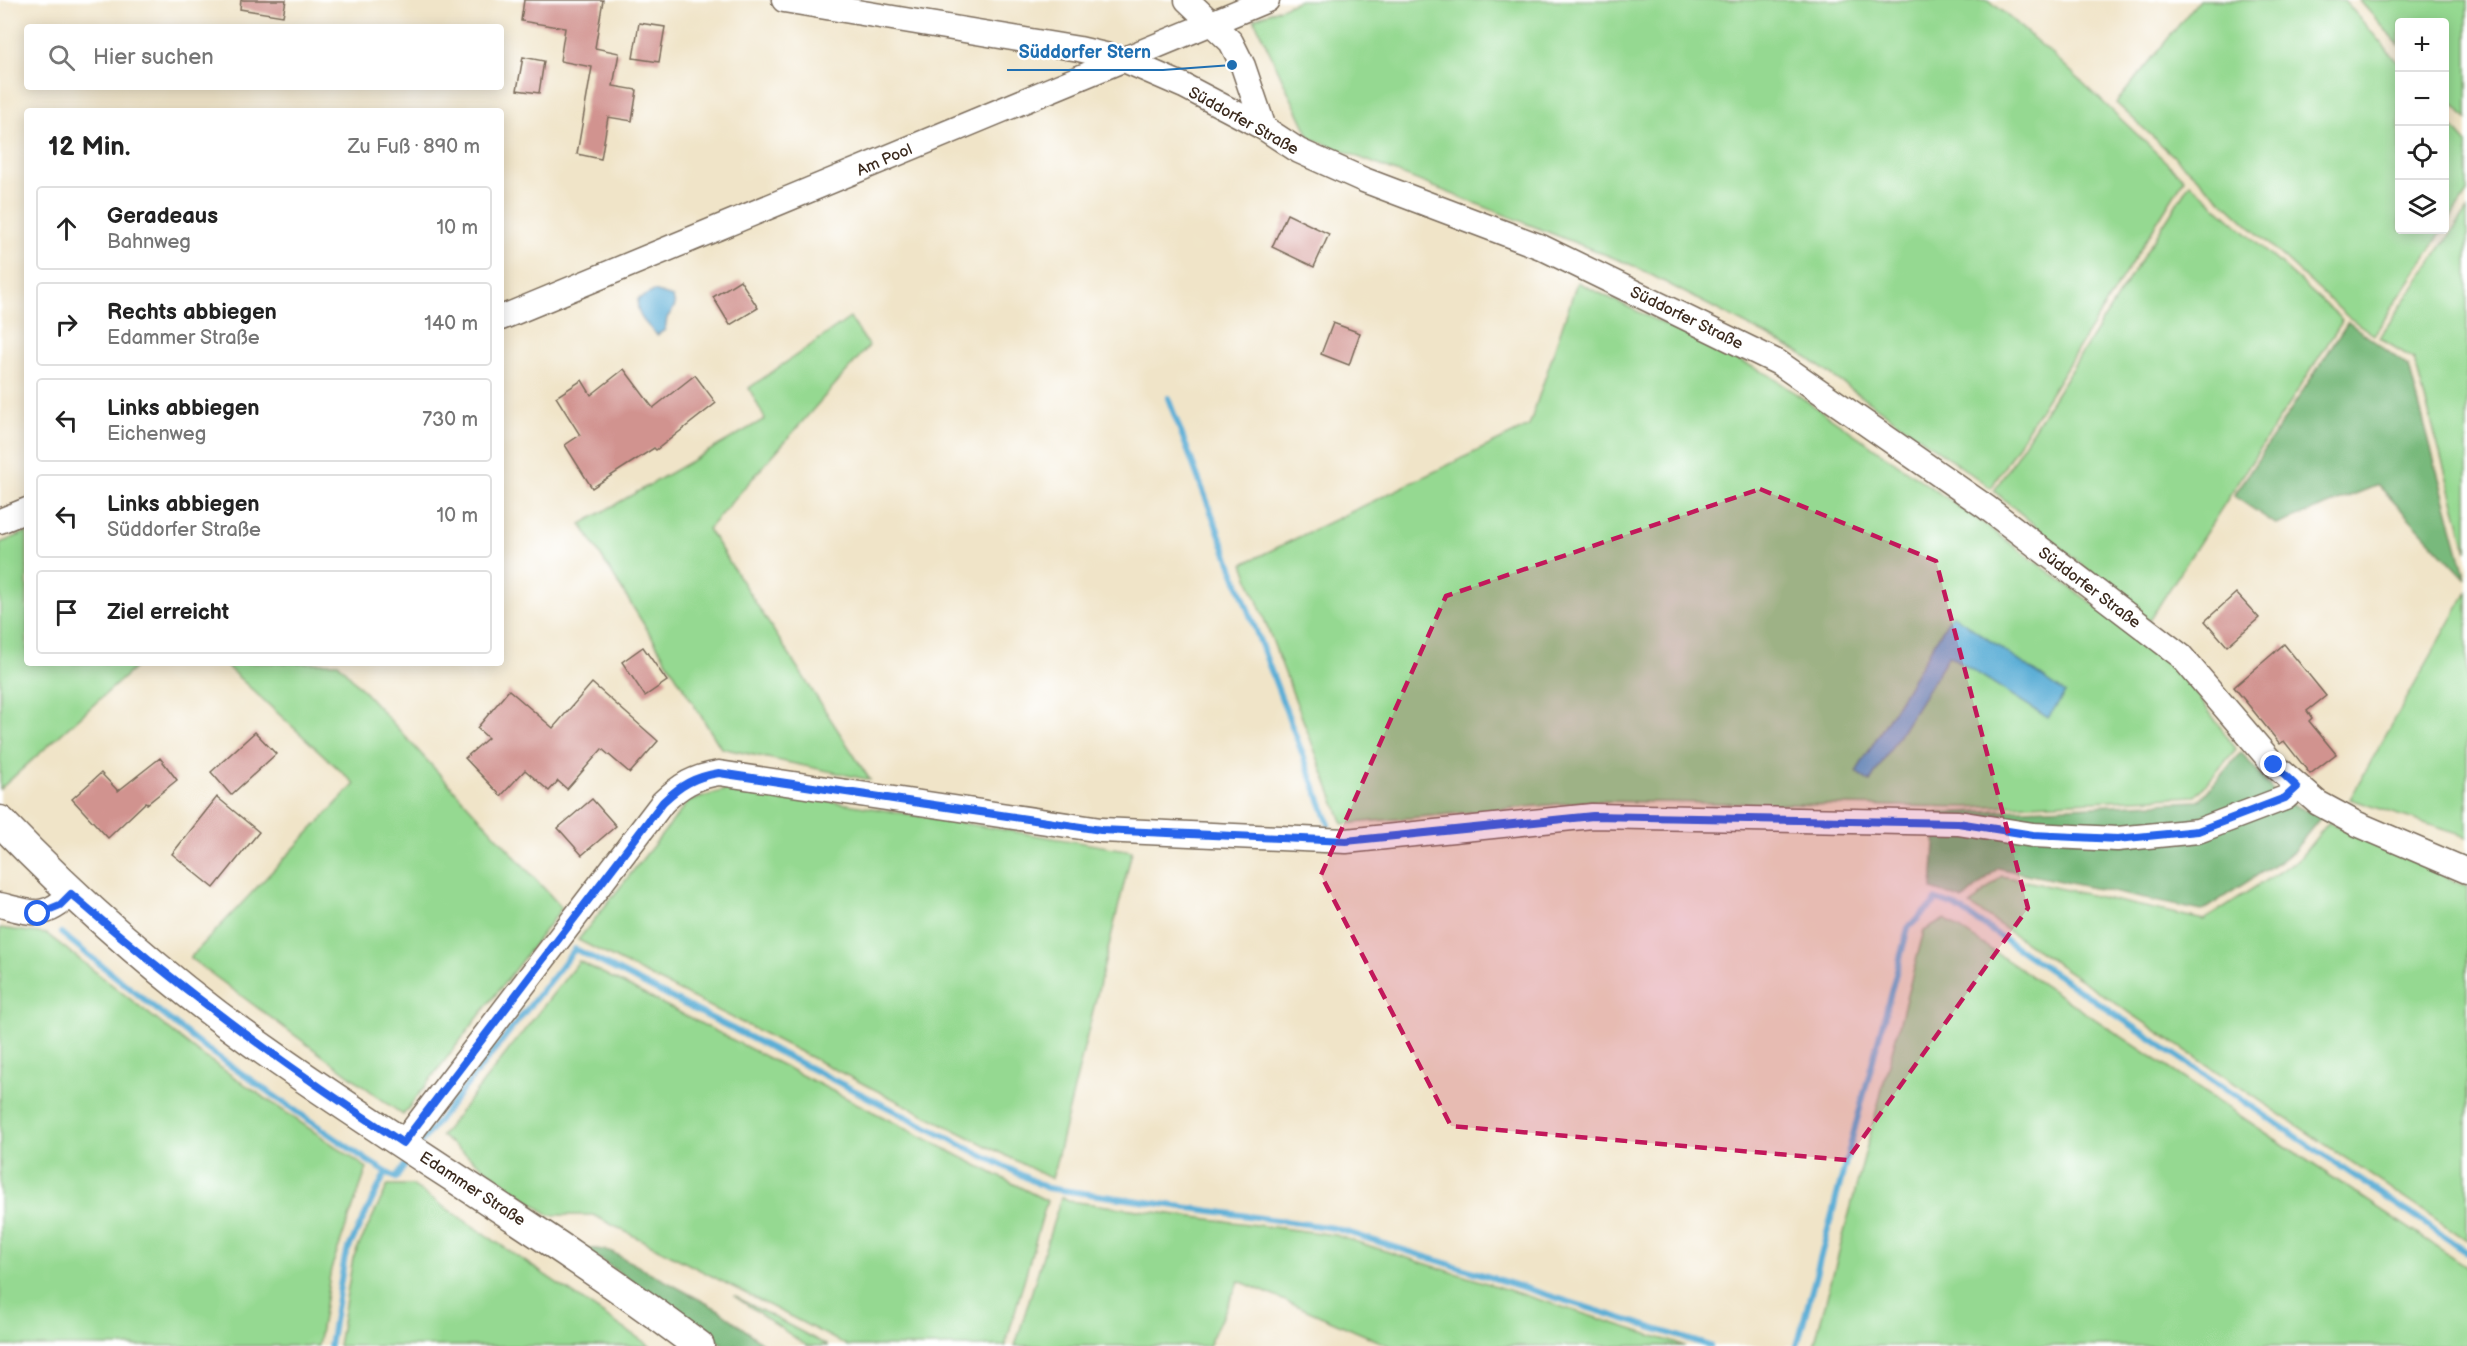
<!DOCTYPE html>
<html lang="de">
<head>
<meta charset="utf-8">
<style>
	body { margin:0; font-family:"Balsamiq Sans",sans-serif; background:#f6f6f6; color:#222 }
	.controls { position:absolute; right:18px; top:18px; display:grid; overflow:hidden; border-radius:6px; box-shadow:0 3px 15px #0003 }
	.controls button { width:54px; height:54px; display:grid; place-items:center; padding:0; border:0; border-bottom:2px solid #e0e0e0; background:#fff; color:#222; font:30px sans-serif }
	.stop { position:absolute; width:18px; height:18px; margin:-14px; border:4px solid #2563eb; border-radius:50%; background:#fff }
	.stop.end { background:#2563eb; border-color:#fff; box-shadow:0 2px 6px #0008 }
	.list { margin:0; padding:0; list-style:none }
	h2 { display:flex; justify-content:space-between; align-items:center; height:78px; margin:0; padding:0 24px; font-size:26px }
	h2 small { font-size:20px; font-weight:400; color:#767676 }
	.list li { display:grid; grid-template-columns:39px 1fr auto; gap:18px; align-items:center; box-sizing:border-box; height:84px; margin:0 12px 12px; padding:0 12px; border:2px solid #e0e0e0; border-radius:6px }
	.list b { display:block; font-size:22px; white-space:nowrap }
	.list p { margin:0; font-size:20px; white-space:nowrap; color:#767676 }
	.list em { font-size:20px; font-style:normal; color:#767676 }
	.icon { flex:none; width:33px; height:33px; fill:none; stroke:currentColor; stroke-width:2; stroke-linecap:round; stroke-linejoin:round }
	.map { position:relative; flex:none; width:2467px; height:1346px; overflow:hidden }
	.search { position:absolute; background:#fff; box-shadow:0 3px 15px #0003; left:24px; top:24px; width:480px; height:66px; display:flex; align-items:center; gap:15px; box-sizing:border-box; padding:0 21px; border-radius:6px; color:#767676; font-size:22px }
	.panel { position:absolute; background:#fff; box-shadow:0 3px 15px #0003; left:24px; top:108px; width:480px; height:558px; border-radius:6px }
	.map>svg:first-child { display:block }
</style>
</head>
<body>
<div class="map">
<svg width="2467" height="1346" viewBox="0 0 2467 1346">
	<rect width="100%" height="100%" fill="#fff"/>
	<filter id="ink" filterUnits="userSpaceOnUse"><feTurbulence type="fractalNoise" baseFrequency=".0167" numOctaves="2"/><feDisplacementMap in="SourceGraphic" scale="12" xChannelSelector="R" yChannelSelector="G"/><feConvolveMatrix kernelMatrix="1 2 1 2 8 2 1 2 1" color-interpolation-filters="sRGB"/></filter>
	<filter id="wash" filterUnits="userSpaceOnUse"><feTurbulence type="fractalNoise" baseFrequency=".008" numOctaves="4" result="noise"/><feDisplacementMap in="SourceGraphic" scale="24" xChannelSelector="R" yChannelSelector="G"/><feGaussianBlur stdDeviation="1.35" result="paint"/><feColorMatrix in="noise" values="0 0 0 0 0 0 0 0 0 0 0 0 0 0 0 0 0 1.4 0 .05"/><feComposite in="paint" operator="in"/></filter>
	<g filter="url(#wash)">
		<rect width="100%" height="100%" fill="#f0e4c8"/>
		<g fill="#95d991" stroke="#688258" stroke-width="1.5">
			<polygon points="1300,0 1989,0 2061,62 2184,179 1991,488 1800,353 1634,266 1310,138 1254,19"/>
			<polygon points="2199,0 2344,0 2399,64 2400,230 2443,230 2374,335 2347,316 2116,103"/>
			<polygon points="2359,0 2467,0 2467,119 2445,95 2444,22 2400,22 2399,45"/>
			<polygon points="2444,117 2467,143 2467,193 2445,227"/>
			<polygon points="2190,183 2343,320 2149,621 1994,491"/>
			<polygon points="2467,210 2467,551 2414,359 2379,338"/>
			<polygon points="1577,282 1769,375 1981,522 2175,664 2236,749 2196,796 1969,807 1591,801 1343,824 1243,564 1529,426"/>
			<polygon points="850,318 869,346 708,529 870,780 721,748 581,524 765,419 749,388"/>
			<polygon points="27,532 27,663 140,663 0,789 0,543"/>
			<polygon points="2467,592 2467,837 2350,799"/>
			<polygon points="223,663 338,663 562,908 403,1115 190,958 355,784"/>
			<polygon points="737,786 1132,851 1052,1179 578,940 688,802"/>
			<polygon points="2329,822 2467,887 2467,1240 1970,905 2002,876 2204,920 2299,859"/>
			<polygon points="1945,919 2467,1267 2467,1346 1814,1346 1924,931"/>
			<polygon points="0,928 47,934 199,1053 367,1168 331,1269 318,1346 0,1346"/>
			<polygon points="579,961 1047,1201 1005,1346 848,1346 593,1215 549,1215 441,1136"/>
			<polygon points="388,1185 412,1185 650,1346 338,1346 353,1258"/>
			<polygon points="1061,1197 1068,1201 1335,1235 1685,1346 1390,1346 1239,1281 1208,1346 1015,1346"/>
			<polygon points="734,1296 828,1346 807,1346"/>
		</g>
		<g fill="#78b97b" stroke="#5a724c" stroke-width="1.5">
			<polygon points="2348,322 2409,367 2466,579 2378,485 2277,525 2234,496"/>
			<polygon points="2241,752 2280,799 2321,817 2292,853 2202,911 1998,868 1963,900 1932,889 1937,813 2199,801"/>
			<polygon points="582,1247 610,1251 719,1310 766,1346 725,1346"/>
		</g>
		<g fill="#5baed6" stroke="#4b6c7a" stroke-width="1.5">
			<path d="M654,291L673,297L675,306L667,318L665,330L657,335C646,324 635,315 638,299Z"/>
			<polygon points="1952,614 2065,693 2048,718 1949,655 1870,782 1856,772"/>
		</g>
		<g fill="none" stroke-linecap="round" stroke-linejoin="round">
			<g stroke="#5baed6" stroke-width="6">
				<polyline points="1168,398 1329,824"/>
				<polyline points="61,933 205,1048 368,1161 396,1178 410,1158"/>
				<polyline points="419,1145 575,949 1047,1188 1334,1228 1710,1346"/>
				<polyline points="330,1346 345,1256 386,1172"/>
				<polyline points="1797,1346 1908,928 1937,900 1955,906 2467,1252"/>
			</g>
		</g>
		<g id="blocks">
			<g fill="#d1938f">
				<polygon points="241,0 286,0 283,16 240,9"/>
				<polygon points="524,0 603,0 595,48 619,53 613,86 637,90 632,121 608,117 601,159 577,154 592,67 560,61 565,28 521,21"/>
				<polygon points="639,23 665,27 659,62 633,58"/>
				<polygon points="523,57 544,61 539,93 517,90"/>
				<polygon points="1287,214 1329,234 1314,267 1272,247"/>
				<polygon points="740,280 758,308 730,325 713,297"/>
				<polygon points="1333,323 1360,333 1349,365 1321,354"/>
				<polygon points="624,369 653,408 695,375 716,403 656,450 654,448 592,488 565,445 580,435 556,397 582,380 591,395"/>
				<polygon points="2236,593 2259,618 2227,646 2205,621"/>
				<polygon points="2284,644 2326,696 2307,711 2312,718 2309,721 2336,754 2310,774 2284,741 2280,744 2234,687"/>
				<polygon points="643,647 667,681 645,696 622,662"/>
				<polygon points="592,683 658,741 630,773 602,749 567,789 558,781 549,791 525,770 501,796 465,758 488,738 477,728 509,690 553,728"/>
				<polygon points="255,732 276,754 231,795 211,772"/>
				<polygon points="160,758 177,780 147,804 145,803 108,838 72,799 101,773 118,791"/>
				<polygon points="217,797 259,832 214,888 172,854"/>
				<polygon points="592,799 616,826 582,855 558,828"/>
			</g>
		</g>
	</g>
	<g filter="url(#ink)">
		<use href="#blocks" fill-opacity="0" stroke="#7a6b5a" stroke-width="1.5"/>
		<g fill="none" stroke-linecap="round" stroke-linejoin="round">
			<g stroke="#7a6b5a" stroke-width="27">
				<g id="minor">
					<polyline points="784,0 1079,49 1122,59 1184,86 1264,128 1299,151 1364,180 1541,247 1779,363 1986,507 2181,656 2274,765 2318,803 2355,823 2467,871"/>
					<polyline points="1187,0 1231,42 1243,66 1264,128"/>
					<polyline points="501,318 1267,0"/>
					<polyline points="0,521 27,510"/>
					<path d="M0,905C33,913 44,920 71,894"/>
					<path d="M403,1143L663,802C681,785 694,777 719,773L1101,830L1346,841L1592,816L1958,823L2033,835L2117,839L2198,831L2285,798L2297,787"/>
				</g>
			</g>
			<g stroke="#7a6b5a" stroke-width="33">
				<path id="major" d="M0,821C78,902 161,976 253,1042C399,1146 555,1237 699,1346"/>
			</g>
			<use href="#minor" stroke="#fff" stroke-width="24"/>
			<use href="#major" stroke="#fff" stroke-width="30"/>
		</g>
	</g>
	<g fill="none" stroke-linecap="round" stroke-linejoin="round" filter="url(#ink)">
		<path stroke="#2563eb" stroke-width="8" d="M38,914L60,905L71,894C176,986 286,1067 403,1143L663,802C681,785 694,777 719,773L1101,830L1346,841L1593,816L1958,823L2033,835L2117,839L2198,831L2285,798L2297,787L2274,765"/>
	</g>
	<path fill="#c2185b" fill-opacity="0.2" stroke="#c2185b" stroke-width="4.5" stroke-dasharray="12 8" stroke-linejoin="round" d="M1760,489L1936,561L2028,908L1847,1160L1451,1126L1321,875L1446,596Z"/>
	<g text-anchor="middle" stroke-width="4.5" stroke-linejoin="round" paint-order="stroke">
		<g font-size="16" fill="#3b2a1e" stroke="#fff">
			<text transform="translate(1244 120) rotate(29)" y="6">Süddorfer Straße</text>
			<text transform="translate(884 159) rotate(-23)" y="6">Am Pool</text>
			<text transform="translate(1687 317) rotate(26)" y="6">Süddorfer Straße</text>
			<text transform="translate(2090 587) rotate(37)" y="6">Süddorfer Straße</text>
			<text transform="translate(473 1188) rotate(33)" y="6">Edammer Straße</text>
		</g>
	</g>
	<path fill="none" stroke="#1f6fb2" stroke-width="2" d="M1232 65L1163 70H1007"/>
	<circle fill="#1f6fb2" stroke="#fff" stroke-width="2" cx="1232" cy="65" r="6"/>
	<g font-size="18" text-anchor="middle" font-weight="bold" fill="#1f6fb2" stroke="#fff" stroke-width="4.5" stroke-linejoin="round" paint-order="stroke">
		<text x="1085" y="58">Süddorfer Stern</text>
	</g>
</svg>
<div class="controls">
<button>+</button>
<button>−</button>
<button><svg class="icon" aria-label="locate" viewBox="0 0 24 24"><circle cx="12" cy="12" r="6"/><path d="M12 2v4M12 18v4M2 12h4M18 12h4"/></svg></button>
<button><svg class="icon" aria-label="layers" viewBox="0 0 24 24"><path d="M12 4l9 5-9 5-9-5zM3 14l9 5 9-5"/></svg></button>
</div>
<div class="stop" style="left:38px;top:914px"></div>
<div class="stop end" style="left:2274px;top:765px"></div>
<div class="search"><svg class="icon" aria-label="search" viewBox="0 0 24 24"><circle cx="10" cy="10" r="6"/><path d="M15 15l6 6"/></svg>Hier suchen</div>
<section class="panel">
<h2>12 Min.<small>Zu Fuß · 890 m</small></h2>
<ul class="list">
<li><svg class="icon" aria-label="ahead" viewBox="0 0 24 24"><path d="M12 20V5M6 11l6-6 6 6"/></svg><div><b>Geradeaus</b><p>Bahnweg</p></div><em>10 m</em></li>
<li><svg class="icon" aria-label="right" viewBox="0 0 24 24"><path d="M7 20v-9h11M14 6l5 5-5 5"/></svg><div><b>Rechts abbiegen</b><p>Edammer Straße</p></div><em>140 m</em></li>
<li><svg class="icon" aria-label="left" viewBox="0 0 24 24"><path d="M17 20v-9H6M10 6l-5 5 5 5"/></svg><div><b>Links abbiegen</b><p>Eichenweg</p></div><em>730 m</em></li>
<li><svg class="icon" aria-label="left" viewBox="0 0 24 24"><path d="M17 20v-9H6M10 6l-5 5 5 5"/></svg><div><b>Links abbiegen</b><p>Süddorfer Straße</p></div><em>10 m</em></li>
<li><svg class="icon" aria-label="arrive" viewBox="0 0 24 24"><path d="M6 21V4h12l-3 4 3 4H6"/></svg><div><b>Ziel erreicht</b></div></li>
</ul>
</section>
</div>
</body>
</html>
